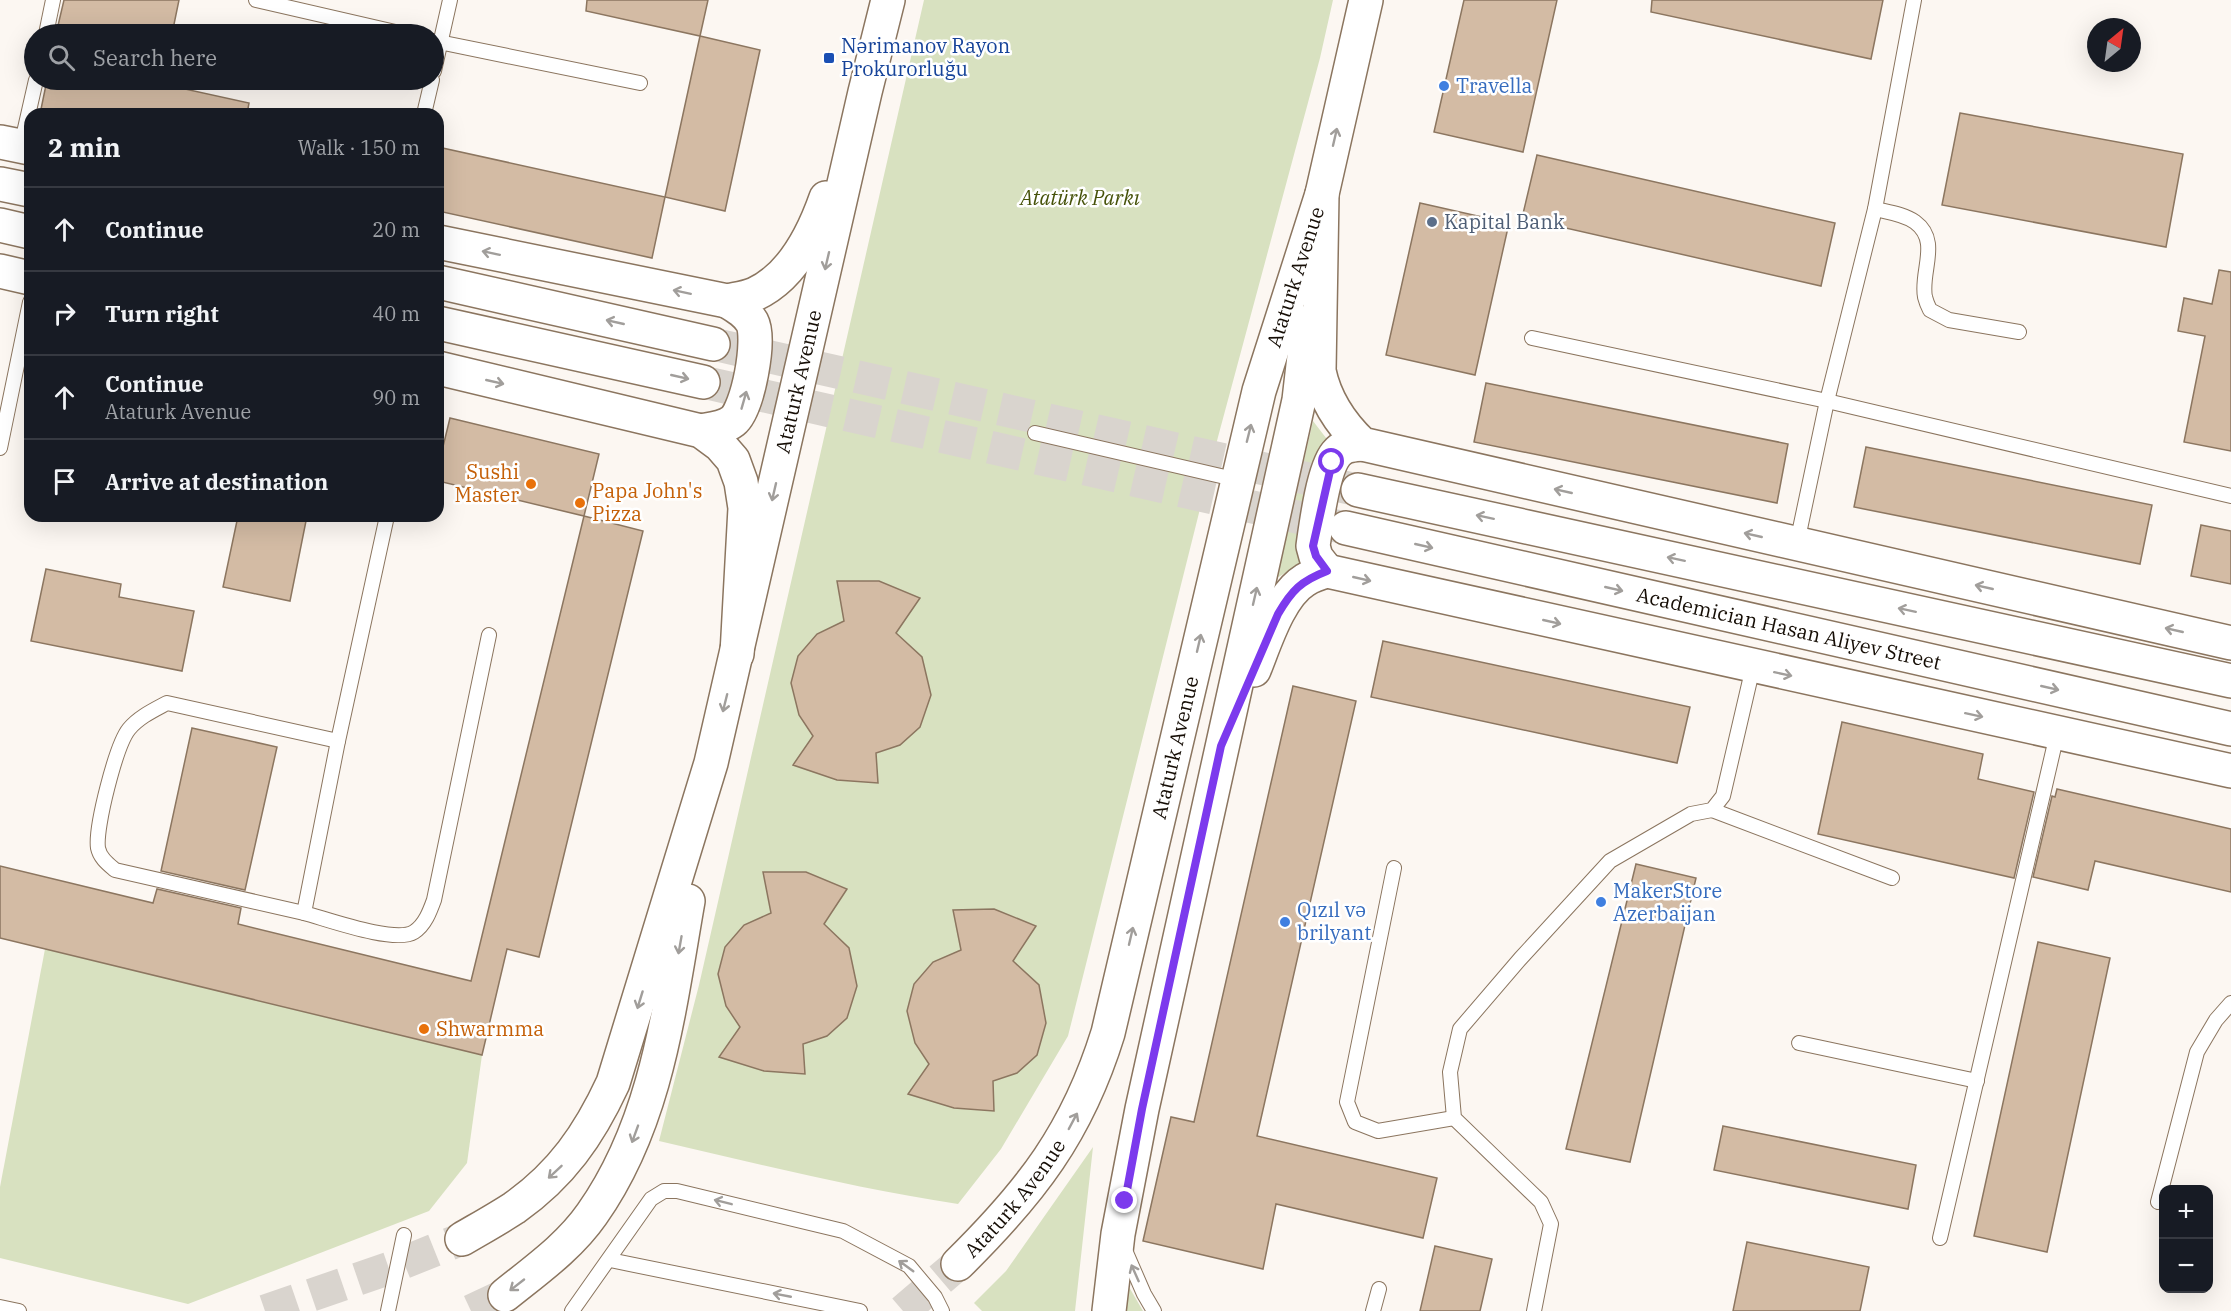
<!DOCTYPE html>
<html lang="en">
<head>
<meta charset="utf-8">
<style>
	body { margin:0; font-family:"IBM Plex Serif",serif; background:#242831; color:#f1f3f6 }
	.controls { position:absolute; right:18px; bottom:18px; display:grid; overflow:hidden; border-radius:12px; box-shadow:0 6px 24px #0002 }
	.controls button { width:54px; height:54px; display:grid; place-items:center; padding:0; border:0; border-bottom:2px solid #363941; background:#171b24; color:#f1f3f6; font:30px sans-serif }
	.compass { position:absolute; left:2087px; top:18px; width:54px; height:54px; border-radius:50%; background:#171b24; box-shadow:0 6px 24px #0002; rotate:29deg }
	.stop { position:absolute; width:18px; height:18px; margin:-14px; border:4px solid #7c3aed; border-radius:50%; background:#fff }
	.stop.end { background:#7c3aed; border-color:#fff; box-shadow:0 2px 6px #0008 }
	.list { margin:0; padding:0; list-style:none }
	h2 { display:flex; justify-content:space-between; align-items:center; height:78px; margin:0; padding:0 24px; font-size:26px }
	h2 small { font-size:20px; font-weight:400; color:#9ea1a6 }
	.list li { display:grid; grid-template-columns:39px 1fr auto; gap:18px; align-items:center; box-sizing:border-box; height:84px; padding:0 24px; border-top:2px solid #363941 }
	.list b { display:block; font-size:22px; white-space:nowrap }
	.list p { margin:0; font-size:20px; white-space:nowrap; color:#9ea1a6 }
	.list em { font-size:20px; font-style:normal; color:#9ea1a6 }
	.icon { flex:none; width:33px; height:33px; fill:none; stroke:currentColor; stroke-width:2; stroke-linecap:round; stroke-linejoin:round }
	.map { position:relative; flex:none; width:2231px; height:1311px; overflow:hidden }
	.search { position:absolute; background:#171b24; box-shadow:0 6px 24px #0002; left:24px; top:24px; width:420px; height:66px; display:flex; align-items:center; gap:15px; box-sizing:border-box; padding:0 21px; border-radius:33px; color:#9ea1a6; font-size:22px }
	.panel { position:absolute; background:#171b24; box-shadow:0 6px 24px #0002; left:24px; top:108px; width:420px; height:414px; border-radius:18px }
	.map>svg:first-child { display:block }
</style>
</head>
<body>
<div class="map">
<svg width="2231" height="1311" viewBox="0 0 2231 1311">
	<rect width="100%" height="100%" fill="#fcf7f2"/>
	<g fill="#d8e1c0">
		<path d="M924,0H1333L1320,58L1218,437L1068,1036L1001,1149L958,1204C858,1189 758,1164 659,1141L699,985Z"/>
		<polygon points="1313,421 1333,447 1303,563 1268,583 1285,544"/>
		<polygon points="45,949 482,1055 467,1163 429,1211 188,1304 0,1258 0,1187"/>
		<polygon points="1093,1147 1075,1311 982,1311 974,1303 1006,1271"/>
		<polygon points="1122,1275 1143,1311 1121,1311"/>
	</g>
	<g fill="#d3bba4" stroke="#8c7660" stroke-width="1.5">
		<polygon points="64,0 179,0 172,34 56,34"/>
		<polygon points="587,0 708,0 700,36 586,11"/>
		<polygon points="1464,0 1557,0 1523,152 1434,132"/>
		<polygon points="1652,0 1883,0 1871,59 1651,12"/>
		<polygon points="700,36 760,50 725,211 665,197"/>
		<polygon points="47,80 163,80 162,84 249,103 247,114 40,114"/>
		<polygon points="1960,113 2183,154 2166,247 1942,205"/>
		<polygon points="438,147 665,197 652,258 438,211"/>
		<polygon points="1537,155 1835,223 1821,286 1522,218"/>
		<polygon points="1420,203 1509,223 1475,375 1386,355"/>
		<polygon points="2219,270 2231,272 2231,451 2184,442 2205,336 2178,331 2184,298 2212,304"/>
		<polygon points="1486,383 1788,444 1777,503 1474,442"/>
		<polygon points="450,418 599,454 584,516 438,481 438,467"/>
		<polygon points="1866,447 2152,505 2140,564 1854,507"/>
		<polygon points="238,516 307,516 290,601 223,587"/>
		<polygon points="584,516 643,531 539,957 507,949 482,1055 0,938 0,866 153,903 157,889 241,908 238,924 471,981"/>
		<polygon points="2201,525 2231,531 2231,584 2191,576"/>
		<polygon points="46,569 121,584 119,597 194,611 182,671 31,641"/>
		<polygon points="837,581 879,581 920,598 896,633 922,657 931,695 920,727 900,745 876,753 878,783 837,780 793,765 813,736 799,715 791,683 798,656 817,634 844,621"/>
		<polygon points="1383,641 1690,707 1677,763 1371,697"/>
		<polygon points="1293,686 1356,701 1257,1136 1437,1178 1423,1238 1276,1204 1263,1269 1143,1241 1171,1117 1194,1122"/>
		<polygon points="1842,722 1983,754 1978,779 2034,792 2014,878 1818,834"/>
		<polygon points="192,728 277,747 245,890 161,871"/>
		<polygon points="2057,789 2231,829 2231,892 2095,861 2088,890 2033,877 2052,796 2055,797"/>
		<polygon points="1636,864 1696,878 1630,1162 1566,1149"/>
		<polygon points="763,872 806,872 847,889 824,924 849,948 857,986 847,1018 827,1036 803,1044 805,1074 764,1071 719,1057 740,1027 726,1006 718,974 725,947 744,925 771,913"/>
		<polygon points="994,909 1036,926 1013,961 1039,985 1046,1023 1037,1055 1017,1073 993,1081 994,1111 954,1108 908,1094 929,1064 915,1043 907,1011 914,984 933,962 961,950 953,910"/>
		<polygon points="2038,942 2110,958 2047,1252 1974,1236"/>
		<polygon points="1723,1126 1916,1165 1908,1209 1714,1170"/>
		<polygon points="1747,1242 1869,1267 1860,1311 1733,1311"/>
		<polygon points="1435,1246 1492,1259 1480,1311 1420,1311"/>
	</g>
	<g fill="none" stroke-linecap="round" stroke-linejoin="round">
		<g stroke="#d9d4ce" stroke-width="33" stroke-dasharray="33 16" stroke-linecap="butt">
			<polyline points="265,1311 390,1268 462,1239"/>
			<polyline points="471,1311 505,1295"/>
			<polyline points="903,1311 958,1264"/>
		</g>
		<g stroke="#d9d4ce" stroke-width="33" stroke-dasharray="33 16" stroke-linecap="butt">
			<polyline points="713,344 1353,489"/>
			<polyline points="703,382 1345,528"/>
		</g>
		<g stroke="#8b755f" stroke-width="16">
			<g id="lane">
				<polyline points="256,0 404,34"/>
				<polyline points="46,34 53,0"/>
				<polyline points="434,41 640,83"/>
				<polyline points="434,71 450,0"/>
				<polyline points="424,114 432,80"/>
				<polyline points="21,146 36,80"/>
				<path d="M1875,209C1887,212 1904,214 1915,222C1941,241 1920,272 1925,297C1926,301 1928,306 1930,310L1949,320L2019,332"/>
				<polyline points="1532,338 1827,401 2231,496"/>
				<polyline points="1035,433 1238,480"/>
				<polyline points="0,448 30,302"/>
				<path d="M387,516L338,741L304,913C327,919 395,944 414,932C425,925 430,911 434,900L489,635"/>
				<polyline points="1797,543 1827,401 1875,209 1914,0"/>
				<polyline points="1712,810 1892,878"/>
				<polyline points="1394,868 1347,1102 1355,1122 1378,1131 1454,1118"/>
				<path d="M304,913L115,870C108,864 100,858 98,848C95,828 116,745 129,729C139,717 154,710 167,703L338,741"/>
				<polyline points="1799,1043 1977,1081"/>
				<polyline points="2158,1202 2197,1052 2216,1020 2231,1003"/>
				<polyline points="1940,1238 2057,734"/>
				<polyline points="1124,1248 1144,1294 1154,1311"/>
				<polyline points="610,1260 860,1311"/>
				<polyline points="0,1307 19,1311"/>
				<polyline points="388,1311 404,1235"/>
				<polyline points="572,1311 651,1199 664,1191 677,1191 843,1231 909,1266 935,1297 942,1311"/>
				<polyline points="1373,1311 1379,1289"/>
				<polyline points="1534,1311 1551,1224 1541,1202 1454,1118 1450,1072 1460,1029 1520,959 1610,861 1691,814 1712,810 1723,796 1753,667"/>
			</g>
		</g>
		<g stroke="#8b755f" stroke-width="36">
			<g id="secondary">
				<polyline points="0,142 30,148"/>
				<path d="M438,242L727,301C736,299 746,298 755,294C792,277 813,235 826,198"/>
				<path d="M1254,670C1265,643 1279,596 1305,580C1311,576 1320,573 1327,571L2231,771"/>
				<path id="s1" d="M462,1239C479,1229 497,1219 514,1208C561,1175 589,1135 613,1083L711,763L865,92L888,0"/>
				<path id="s2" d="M958,1264C1031,1192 1077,1133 1108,1033L1259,391L1322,194L1366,0"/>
				<path d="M505,1295C536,1270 569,1247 592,1214C657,1122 669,1009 688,901"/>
				<polyline points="1109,1311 1118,1234 1142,1109 1299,400 1308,322"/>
			</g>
		</g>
		<g stroke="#8b755f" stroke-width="36">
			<g id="primary">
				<polyline points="0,184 30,190"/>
				<path d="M1322,194L1319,371C1325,400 1340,423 1362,444L2231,643"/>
				<polyline points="0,225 30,232"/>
				<polyline points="0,271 30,278"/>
				<polyline points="438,282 713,344"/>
				<polyline points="438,323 703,382"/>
				<polyline points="438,368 701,431 720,445 733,460 741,482 745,508 737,654"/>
				<path d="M701,431C712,429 724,428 733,421C748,409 761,339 752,322C746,312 737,307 727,301"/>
				<polyline points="1358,490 2231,681"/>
				<path id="s3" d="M1346,528L2231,729"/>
				<path d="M1327,571L1316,557L1313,546C1316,525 1323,470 1336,454C1343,445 1352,445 1362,444"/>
			</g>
		</g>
		<use href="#lane" stroke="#fff" stroke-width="14"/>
		<use href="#secondary" stroke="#fff" stroke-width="33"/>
		<use href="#primary" stroke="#fff" stroke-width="33"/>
	</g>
	<defs><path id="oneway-shaft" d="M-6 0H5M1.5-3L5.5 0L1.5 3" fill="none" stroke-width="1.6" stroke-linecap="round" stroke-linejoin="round" transform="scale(1.5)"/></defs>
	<g stroke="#a19e9b">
		<use href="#oneway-shaft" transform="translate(1335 137) rotate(-77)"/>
		<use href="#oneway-shaft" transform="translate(491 253) rotate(-168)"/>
		<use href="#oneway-shaft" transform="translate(827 261) rotate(103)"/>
		<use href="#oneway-shaft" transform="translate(682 292) rotate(-168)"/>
		<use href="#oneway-shaft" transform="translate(615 322) rotate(-167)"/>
		<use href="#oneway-shaft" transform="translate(680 377) rotate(13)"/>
		<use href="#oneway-shaft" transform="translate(495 382) rotate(13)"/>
		<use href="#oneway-shaft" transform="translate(744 400) rotate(-74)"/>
		<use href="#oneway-shaft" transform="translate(1249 433) rotate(-76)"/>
		<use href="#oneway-shaft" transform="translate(1563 491) rotate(-167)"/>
		<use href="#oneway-shaft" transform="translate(774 492) rotate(103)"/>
		<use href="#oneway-shaft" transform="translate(1485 517) rotate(-168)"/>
		<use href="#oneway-shaft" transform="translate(1753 535) rotate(-167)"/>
		<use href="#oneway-shaft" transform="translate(1424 546) rotate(13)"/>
		<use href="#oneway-shaft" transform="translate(1676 559) rotate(-168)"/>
		<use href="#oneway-shaft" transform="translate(1362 579) rotate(13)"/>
		<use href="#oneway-shaft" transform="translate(1984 587) rotate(-167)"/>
		<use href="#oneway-shaft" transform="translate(1614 589) rotate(13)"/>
		<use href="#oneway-shaft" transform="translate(1255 596) rotate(-77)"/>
		<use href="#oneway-shaft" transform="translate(1907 610) rotate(-168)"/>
		<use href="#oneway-shaft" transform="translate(1552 622) rotate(13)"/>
		<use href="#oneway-shaft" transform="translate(2174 630) rotate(-167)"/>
		<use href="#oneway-shaft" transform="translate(1199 643) rotate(-77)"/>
		<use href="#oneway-shaft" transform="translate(1783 674) rotate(12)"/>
		<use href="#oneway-shaft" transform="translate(2050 688) rotate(13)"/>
		<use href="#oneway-shaft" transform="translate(725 703) rotate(104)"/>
		<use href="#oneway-shaft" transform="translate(1974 715) rotate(12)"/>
		<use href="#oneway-shaft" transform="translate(1131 936) rotate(-77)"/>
		<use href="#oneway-shaft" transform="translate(680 945) rotate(100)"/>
		<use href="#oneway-shaft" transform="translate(640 1000) rotate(107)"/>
		<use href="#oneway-shaft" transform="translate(1073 1121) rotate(-62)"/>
		<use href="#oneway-shaft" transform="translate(635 1134) rotate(110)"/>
		<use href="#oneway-shaft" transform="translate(555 1172) rotate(137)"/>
		<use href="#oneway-shaft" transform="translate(723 1202) rotate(-166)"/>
		<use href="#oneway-shaft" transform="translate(906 1266) rotate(-144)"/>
		<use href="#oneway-shaft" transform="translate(1135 1273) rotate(-114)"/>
		<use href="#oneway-shaft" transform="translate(517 1285) rotate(142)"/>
		<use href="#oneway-shaft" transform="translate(782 1295) rotate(-169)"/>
	</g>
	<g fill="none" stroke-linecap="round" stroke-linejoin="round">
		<path stroke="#7c3aed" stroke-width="8" d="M1125,1201L1142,1109L1221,746L1278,614C1292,590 1301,581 1327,571L1316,556L1313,546L1332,462"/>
	</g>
	<rect fill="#1a4fb4" stroke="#fff" stroke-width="2" x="823" y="52" width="12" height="12" rx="3"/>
	<g fill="#3f7fe0" stroke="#fff" stroke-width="2">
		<circle cx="1444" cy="86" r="6"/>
		<circle cx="1601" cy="902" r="6"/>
		<circle cx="1285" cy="922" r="6"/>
	</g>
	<circle fill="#5c6f8a" stroke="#fff" stroke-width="2" cx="1432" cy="222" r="6"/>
	<g fill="#e8710a" stroke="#fff" stroke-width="2">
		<circle cx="531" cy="484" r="6"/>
		<circle cx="580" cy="503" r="6"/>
		<circle cx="424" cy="1029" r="6"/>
	</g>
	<g text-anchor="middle" stroke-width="5" stroke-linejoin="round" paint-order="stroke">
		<g font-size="20" fill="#164399" stroke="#fff" text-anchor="start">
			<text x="841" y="53">Nərimanov Rayon<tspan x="841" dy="23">Prokurorluğu</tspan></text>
		</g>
		<g font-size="20" fill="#366cbe" stroke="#fff" text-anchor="start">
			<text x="1456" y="93">Travella</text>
			<text x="1613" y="898">MakerStore<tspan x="1613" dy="23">Azerbaijan</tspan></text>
			<text x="1297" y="917">Qızıl və<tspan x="1297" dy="23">brilyant</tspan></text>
		</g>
		<g font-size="20" font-style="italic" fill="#465209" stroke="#fff">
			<text x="1080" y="205">Atatürk Parkı</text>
		</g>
		<g font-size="20" fill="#4e5e75" stroke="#fff" text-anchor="start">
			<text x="1444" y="229">Kapital Bank</text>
		</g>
		<g font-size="20" fill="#150d05" stroke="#fff">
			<text dy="7" stroke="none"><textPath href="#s2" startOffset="1058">Ataturk Avenue</textPath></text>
			<text dy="7" stroke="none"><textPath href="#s1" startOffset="948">Ataturk Avenue</textPath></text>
			<text dy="7" stroke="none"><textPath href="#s3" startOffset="454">Academician Hasan Aliyev Street</textPath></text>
			<text dy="7" stroke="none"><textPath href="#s2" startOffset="572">Ataturk Avenue</textPath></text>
			<text dy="7" stroke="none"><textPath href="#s2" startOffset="87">Ataturk Avenue</textPath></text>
		</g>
		<g font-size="20" fill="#c56008" stroke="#fff" text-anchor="start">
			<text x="519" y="479" text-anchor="end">Sushi<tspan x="519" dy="23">Master</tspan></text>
			<text x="592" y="498">Papa John's<tspan x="592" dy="23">Pizza</tspan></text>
			<text x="436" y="1036">Shwarmma</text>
		</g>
	</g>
</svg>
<div class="controls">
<button>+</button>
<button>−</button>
</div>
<svg class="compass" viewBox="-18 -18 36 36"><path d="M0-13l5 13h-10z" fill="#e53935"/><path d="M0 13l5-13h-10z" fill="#9ea1a6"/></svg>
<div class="stop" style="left:1332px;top:462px"></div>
<div class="stop end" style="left:1125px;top:1201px"></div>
<div class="search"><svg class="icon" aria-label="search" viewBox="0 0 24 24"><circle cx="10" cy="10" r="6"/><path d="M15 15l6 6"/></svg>Search here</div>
<section class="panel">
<h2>2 min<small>Walk · 150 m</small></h2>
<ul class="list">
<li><svg class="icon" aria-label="ahead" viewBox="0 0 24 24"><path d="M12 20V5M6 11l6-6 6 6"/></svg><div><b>Continue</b></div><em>20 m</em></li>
<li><svg class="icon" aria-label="right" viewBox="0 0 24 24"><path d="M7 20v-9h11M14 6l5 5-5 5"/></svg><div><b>Turn right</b></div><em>40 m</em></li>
<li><svg class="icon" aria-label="ahead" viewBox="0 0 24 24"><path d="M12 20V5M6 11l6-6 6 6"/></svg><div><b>Continue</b><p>Ataturk Avenue</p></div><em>90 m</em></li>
<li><svg class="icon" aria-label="arrive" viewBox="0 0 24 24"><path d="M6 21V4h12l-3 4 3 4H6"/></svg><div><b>Arrive at destination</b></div></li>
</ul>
</section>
</div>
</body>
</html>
